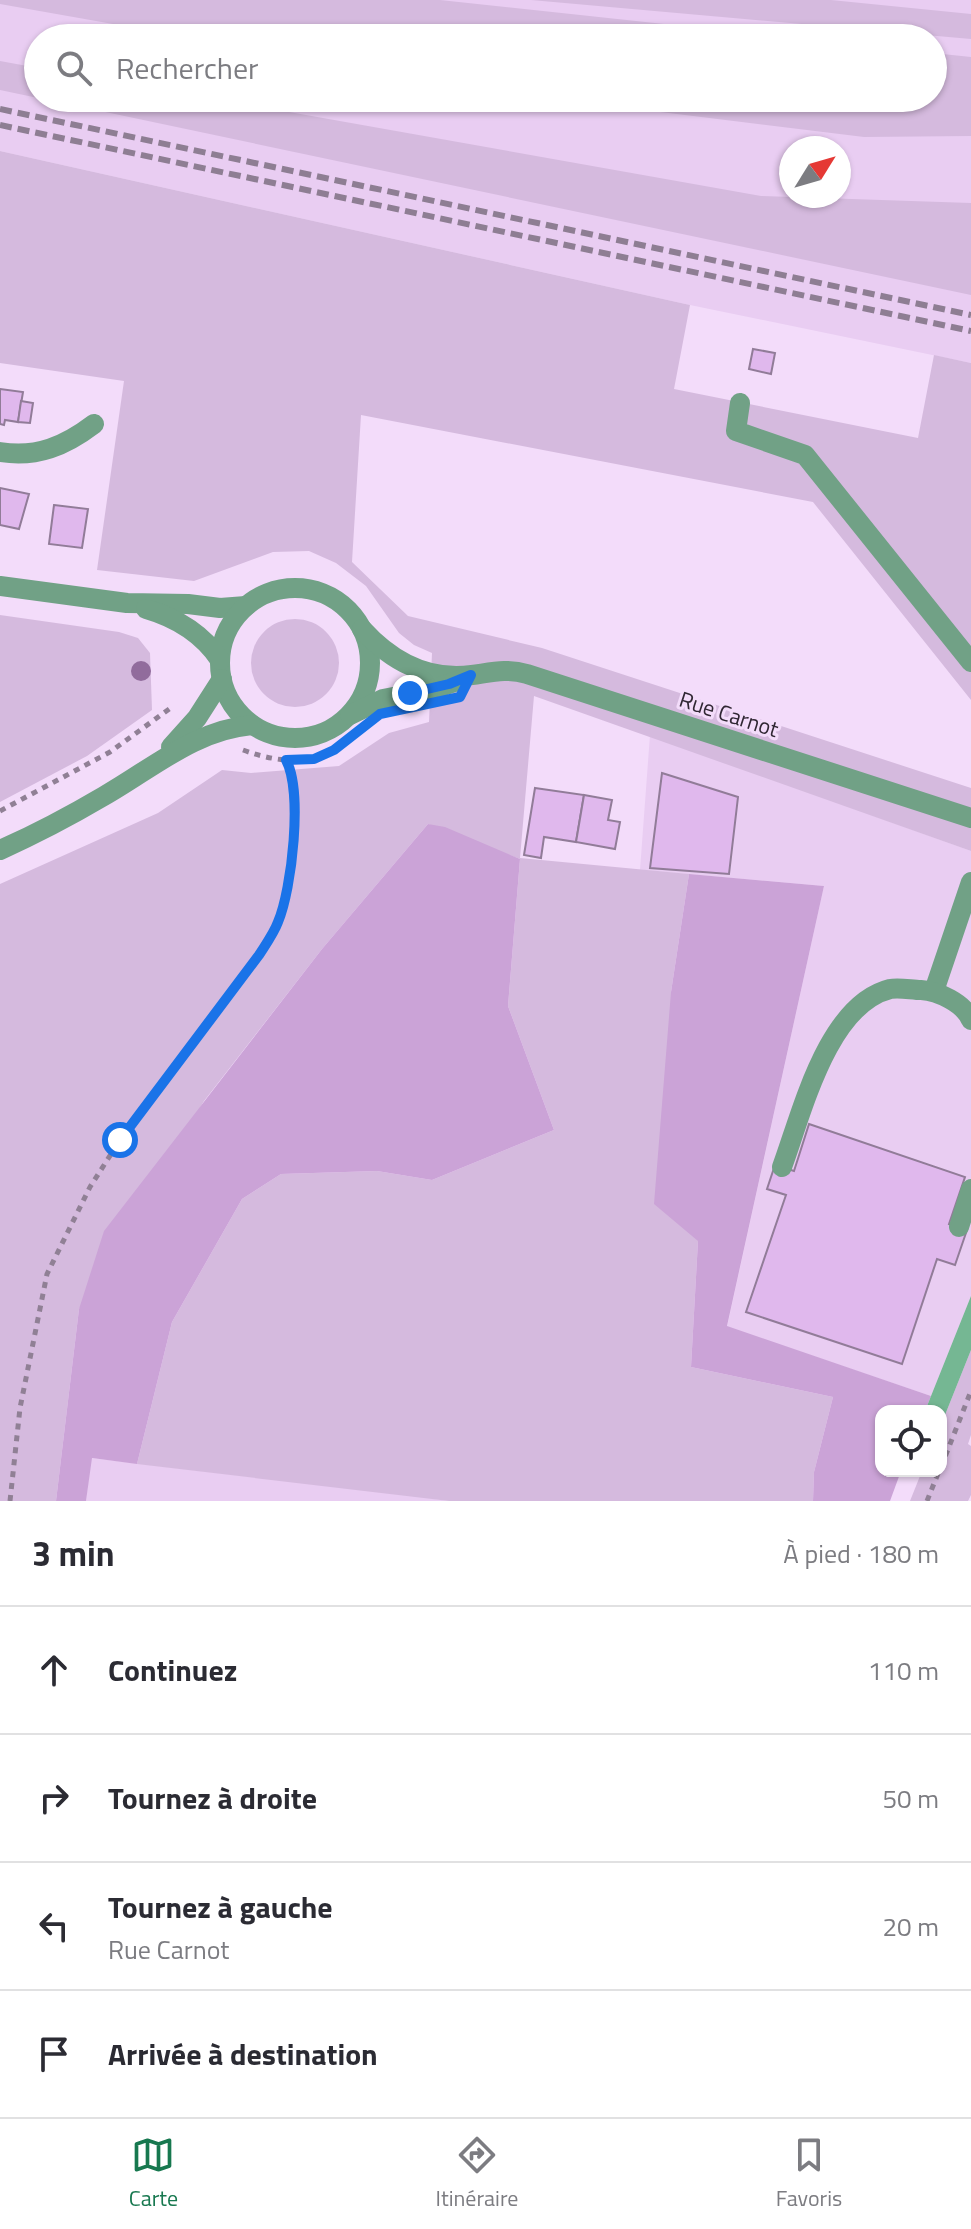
<!DOCTYPE html>
<html lang="fr">
<head>
<meta charset="utf-8">
<style>
	body { margin:0; font-family:"Titillium Web",sans-serif; background:#f2f2f3; color:#2b2b33 }
	.controls { position:absolute; right:24px; bottom:24px; display:grid; overflow:hidden; border-radius:16px; box-shadow:0 2px 6px #0004 }
	.controls button { width:72px; height:72px; display:grid; place-items:center; padding:0; border:0; border-bottom:2px solid #e1e1e2; background:#fff; color:#2b2b33; font:40px sans-serif }
	.compass { position:absolute; left:779px; top:136px; width:72px; height:72px; border-radius:50%; background:#fff; box-shadow:0 2px 6px #0004; rotate:53deg }
	.stop { position:absolute; width:24px; height:24px; margin:-18px; border:6px solid #1a73e8; border-radius:50%; background:#fff }
	.stop.end { background:#1a73e8; border-color:#fff; box-shadow:0 2px 8px #0008 }
	.list { margin:0; padding:0; list-style:none }
	h2 { display:flex; justify-content:space-between; align-items:center; height:104px; margin:0; padding:0 32px; font-size:34px }
	h2 small { font-size:26px; font-weight:400; color:#7c7c81 }
	.list li { display:grid; grid-template-columns:52px 1fr auto; gap:24px; align-items:center; box-sizing:border-box; height:128px; padding:0 32px; border-top:2px solid #e1e1e2 }
	.list b { display:block; font-size:30px; white-space:nowrap }
	.list p { margin:0; font-size:26px; white-space:nowrap; color:#7c7c81 }
	.list em { font-size:26px; font-style:normal; color:#7c7c81 }
	.icon { flex:none; width:44px; height:44px; fill:none; stroke:currentColor; stroke-width:2; stroke-linecap:round; stroke-linejoin:round }
	.map { position:relative; flex:none; width:971px; height:1501px; overflow:hidden }
	.search { position:absolute; background:#fff; box-shadow:0 2px 6px #0004; left:24px; right:24px; top:24px; height:88px; display:flex; align-items:center; gap:20px; box-sizing:border-box; padding:0 28px; border-radius:44px; color:#7c7c81; font-size:30px }
	.sheet { height:616px; background:#fff }
	nav { display:flex; justify-content:space-around; align-items:center; box-sizing:border-box; height:112px; border-top:2px solid #e1e1e2; background:#fff; font-size:22px; color:#7c7c81 }
	nav a { display:grid; justify-items:center; gap:4px }
	nav .on { color:#17784f }
	.map>svg:first-child { display:block }
</style>
</head>
<body>
<div class="map">
<svg width="971" height="1501" viewBox="0 0 971 1501">
	<rect width="100%" height="100%" fill="#f3dcfa"/>
	<g fill="#e9cdf2" fill-rule="evenodd">
		<path d="M0,0H971V363L690,305L0,151ZM38,38H933V98H38ZM791,148H839V196H791Z"/>
		<polygon points="650,735 971,851 971,1296 931,1396 727,1327 824,886 640,870"/>
		<polygon points="91,1458 421,1497 449,1501 86,1501"/>
	</g>
	<g fill="#d5bade">
		<polygon points="0,0 440,0 795,38 192,38 0,4"/>
		<polygon points="531,0 831,0 971,14 971,39"/>
		<polygon points="933,53 971,57 971,136 864,137 547,98 933,98"/>
		<polygon points="0,61 38,68 38,98 0,90"/>
		<polygon points="39,98 211,98 761,196 971,203 971,295"/>
		<polygon points="0,151 690,305 674,389 918,438 934,355 971,363 971,700 813,502 361,415 352,562 408,616 542,648 971,788 971,851 534,696 520,858 689,874 671,992 698,1241 691,1367 833,1397 814,1472 813,1501 449,1501 137,1464 172,1322 242,1199 281,1174 377,1171 432,1180 554,1130 508,1006 520,859 428,824 322,949 204,1101 79,1309 56,1501 0,1501 0,884 158,813 222,770 251,773 339,766 389,733 429,722 432,653 414,645 399,633 366,586 336,563 309,551 273,552 194,581 97,570 124,381 0,363"/>
		<polygon points="0,615 119,632 138,638 150,653 152,710 87,756 0,802"/>
		<circle cx="295" cy="663" r="44"/>
		<polygon points="971,1350 971,1435 968,1444 971,1446 971,1495 968,1501 910,1501 922,1471 941,1471 941,1425"/>
	</g>
	<g fill="#cba3d7">
		<polygon points="428,824 445,827 520,859 508,1006 554,1130 432,1180 377,1171 281,1174 242,1199 172,1322 137,1464 92,1458 86,1501 56,1501 79,1309 104,1231 322,949"/>
		<polygon points="689,874 824,886 727,1326 931,1396 925,1411 881,1411 881,1471 901,1471 890,1501 813,1501 814,1472 833,1397 691,1367 698,1241 654,1204 671,992"/>
	</g>
	<polygon fill="#75b793" points="971,1296 971,1350 941,1425 941,1411 925,1411"/>
	<g fill="#e0b8ed" stroke="#917c98" stroke-width="2">
		<polygon points="753,349 775,353 771,374 749,369"/>
		<polygon points="0,389 23,392 18,422 5,420 4,425 0,424"/>
		<polygon points="21,401 33,403 30,423 18,422"/>
		<polygon points="0,488 29,494 19,529 0,525"/>
		<polygon points="54,505 88,509 82,548 49,544"/>
		<polygon points="662,773 738,797 729,874 650,868"/>
		<polygon points="535,788 584,795 576,842 544,837 541,858 524,855"/>
		<polygon points="584,795 612,800 608,820 620,822 615,849 576,842"/>
		<polygon points="809,1124 965,1177 949,1224 967,1230 955,1265 937,1259 902,1364 746,1312 786,1195 767,1189 775,1165 794,1171"/>
	</g>
	<g fill="none" stroke-linecap="round" stroke-linejoin="round">
		<g stroke="#908095" stroke-width="5" stroke-dasharray="6 6" stroke-linecap="butt">
			<path d="M243,750C285,765 314,765 350,738"/>
			<polyline points="0,811 110,752 172,707"/>
			<polyline points="941,1467 971,1391"/>
			<path d="M10,1501L20,1408L47,1274L90,1187L120,1140L259,955C266,944 274,933 278,922C292,890 304,790 286,760"/>
			<polyline points="927,1501 939,1471"/>
		</g>
		<g stroke="#71a186" stroke-width="20">
			<polyline points="740,403 736,431 805,455 971,662"/>
			<path d="M0,452C37,458 65,446 94,424"/>
			<polyline points="0,586 127,603 188,604 220,608 246,606"/>
			<circle cx="295" cy="663" r="75"/>
			<path d="M146,609C177,618 202,633 220,660"/>
			<path d="M362,629C391,661 428,681 472,675C493,672 507,668 527,674L971,818"/>
			<polyline points="350,715 383,699 434,689 460,680"/>
			<polyline points="171,747 197,718 222,679"/>
			<path d="M0,850C36,834 70,816 104,796C153,768 195,730 252,725"/>
			<polyline points="934,991 971,882"/>
			<path d="M782,1167C802,1113 827,1005 890,989C899,987 912,990 921,990C938,991 964,1003 971,1020"/>
			<polyline points="959,1227 971,1189"/>
		</g>
		<g stroke="#8e7e93" stroke-width="6" stroke-dasharray="12 6" stroke-linecap="butt">
			<polyline points="0,109 971,315"/>
			<polyline points="0,125 971,331"/>
		</g>
	</g>
	<circle fill="#916c9c" cx="141" cy="671" r="10"/>
	<g fill="none" stroke-linecap="round" stroke-linejoin="round">
		<path stroke="#1a73e8" stroke-width="10" d="M120,1140L259,955C266,944 274,933 278,922C292,889 303,791 286,760L314,759L334,750L380,714L460,697L471,675L449,684L410,693"/>
	</g>
	<g text-anchor="middle" stroke-width="6" stroke-linejoin="round" paint-order="stroke">
		<g font-size="22" fill="#302733" stroke="#f3dcfa">
			<text transform="translate(729 714) rotate(18)" y="8">Rue Carnot</text>
		</g>
	</g>
</svg>
<div class="controls">
<button><svg class="icon" aria-label="locate" viewBox="0 0 24 24"><circle cx="12" cy="12" r="6"/><path d="M12 2v4M12 18v4M2 12h4M18 12h4"/></svg></button>
</div>
<svg class="compass" viewBox="-18 -18 36 36"><path d="M0-13l5 13h-10z" fill="#e53935"/><path d="M0 13l5-13h-10z" fill="#7c7c81"/></svg>
<div class="stop" style="left:120px;top:1140px"></div>
<div class="stop end" style="left:410px;top:693px"></div>
<div class="search"><svg class="icon" aria-label="search" viewBox="0 0 24 24"><circle cx="10" cy="10" r="6"/><path d="M15 15l6 6"/></svg>Rechercher</div>
</div>
<section class="sheet">
<h2>3 min<small>À pied · 180 m</small></h2>
<ul class="list">
<li><svg class="icon" aria-label="ahead" viewBox="0 0 24 24"><path d="M12 20V5M6 11l6-6 6 6"/></svg><div><b>Continuez</b></div><em>110 m</em></li>
<li><svg class="icon" aria-label="right" viewBox="0 0 24 24"><path d="M7 20v-9h11M14 6l5 5-5 5"/></svg><div><b>Tournez à droite</b></div><em>50 m</em></li>
<li><svg class="icon" aria-label="left" viewBox="0 0 24 24"><path d="M17 20v-9H6M10 6l-5 5 5 5"/></svg><div><b>Tournez à gauche</b><p>Rue Carnot</p></div><em>20 m</em></li>
<li><svg class="icon" aria-label="arrive" viewBox="0 0 24 24"><path d="M6 21V4h12l-3 4 3 4H6"/></svg><div><b>Arrivée à destination</b></div></li>
</ul>
</section>
<nav>
<a class="on"><svg class="icon" aria-label="map" viewBox="0 0 24 24"><path d="M3 6l6-2 6 2 6-2v14l-6 2-6-2-6 2zM9 4v14M15 6v14"/></svg>Carte</a>
<a><svg class="icon" aria-label="directions" viewBox="0 0 24 24"><path d="M12 3l9 9-9 9-9-9zM9 14v-3h6M13 9l2 2-2 2"/></svg>Itinéraire</a>
<a><svg class="icon" aria-label="saved" viewBox="0 0 24 24"><path d="M7 4h10v16l-5-4-5 4z"/></svg>Favoris</a>
</nav>
</body>
</html>
